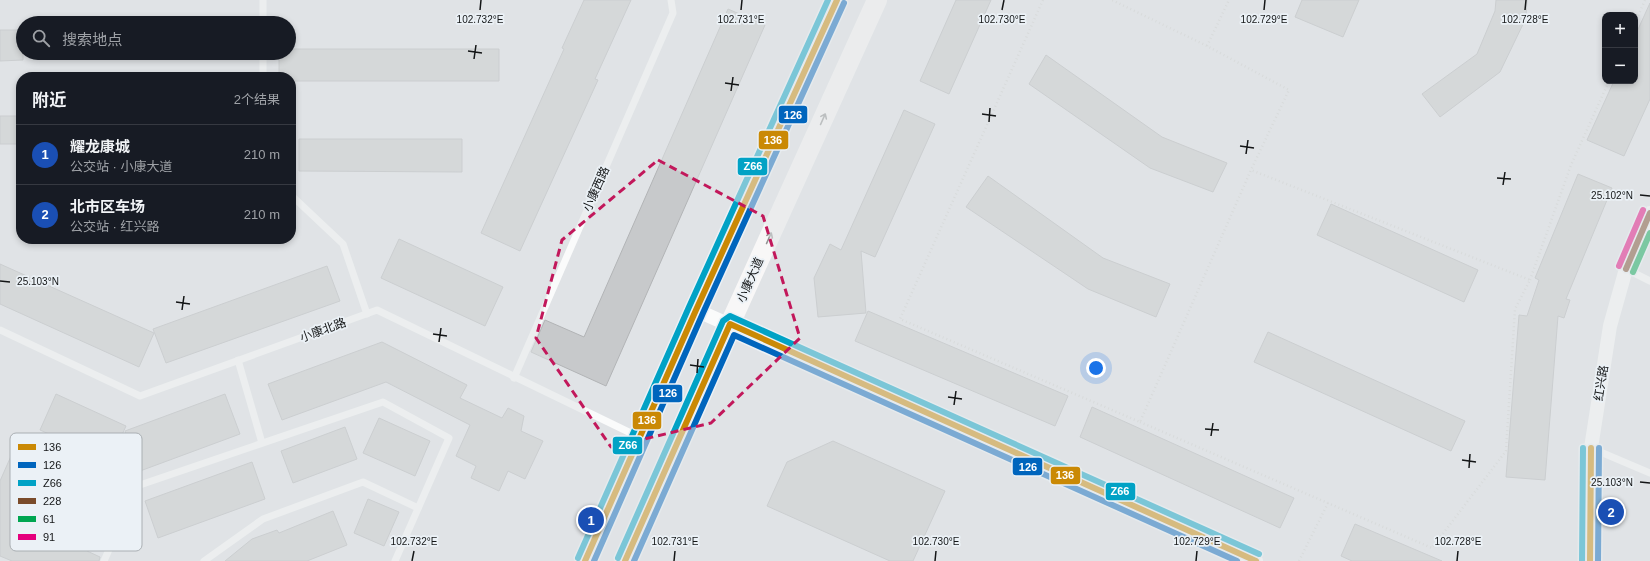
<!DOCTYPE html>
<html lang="zh">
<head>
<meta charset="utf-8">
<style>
	body { margin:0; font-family:Arial,"Noto Sans SC",sans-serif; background:#20242c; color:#f1f3f6 }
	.controls { position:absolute; right:12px; top:12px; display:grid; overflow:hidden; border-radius:8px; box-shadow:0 2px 6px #0003 }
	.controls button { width:36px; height:36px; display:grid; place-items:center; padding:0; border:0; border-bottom:1px solid #363941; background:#171b24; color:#f1f3f6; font:20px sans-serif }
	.you { position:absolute; left:1096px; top:368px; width:14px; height:14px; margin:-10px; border:3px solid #fff; border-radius:50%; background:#1a73e8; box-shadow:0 0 0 6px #1a73e833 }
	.badge { display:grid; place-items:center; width:26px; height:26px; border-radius:50%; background:#aeb0b2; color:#fff; font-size:13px; font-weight:700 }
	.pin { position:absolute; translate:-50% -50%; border:2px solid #fff; box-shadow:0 1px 4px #0006 }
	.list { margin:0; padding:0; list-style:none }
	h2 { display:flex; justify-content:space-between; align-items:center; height:52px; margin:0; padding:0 16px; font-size:17px }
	h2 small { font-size:13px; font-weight:400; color:#9ea1a6 }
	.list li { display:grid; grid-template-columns:26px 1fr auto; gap:12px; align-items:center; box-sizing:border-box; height:60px; padding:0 16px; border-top:1px solid #363941 }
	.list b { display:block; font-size:15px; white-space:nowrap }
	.list p { margin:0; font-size:13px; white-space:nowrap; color:#9ea1a6 }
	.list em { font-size:13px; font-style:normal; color:#9ea1a6 }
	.icon { flex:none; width:22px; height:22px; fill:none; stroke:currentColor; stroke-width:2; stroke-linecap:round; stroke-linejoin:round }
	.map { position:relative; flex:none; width:1650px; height:561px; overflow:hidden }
	.search { position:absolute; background:#171b24; box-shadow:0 2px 6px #0003; left:16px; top:16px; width:280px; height:44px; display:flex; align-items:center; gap:10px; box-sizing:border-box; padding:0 14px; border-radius:22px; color:#9ea1a6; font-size:15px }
	.panel { position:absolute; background:#171b24; box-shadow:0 2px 6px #0003; left:16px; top:72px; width:280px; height:172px; border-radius:16px }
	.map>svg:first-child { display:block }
</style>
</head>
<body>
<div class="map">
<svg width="1650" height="561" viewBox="0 0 1650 561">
	<rect width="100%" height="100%" fill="#e0e3e6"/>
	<g fill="#c7c9cb" stroke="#b2b4b6">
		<polygon points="584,0 631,0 595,79 598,80 520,251 481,233 564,49 562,48"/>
		<polygon points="956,0 991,0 949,94 920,81"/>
		<polygon points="1302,0 1359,0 1343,37 1295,17"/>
		<polygon points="1496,0 1527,0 1526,18 1500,72 1440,117 1422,94 1477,54 1495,11"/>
		<polygon points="1650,3 1650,99 1624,156 1587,140 1614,81 1635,81 1635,36"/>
		<polygon points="728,9 765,25 606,386 531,352 545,320 584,337"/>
		<polygon points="0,30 23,30 23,60 0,61"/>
		<polygon points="289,49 499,49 499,81 291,81 291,77 279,77 279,53 289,53"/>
		<polygon points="1046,55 1162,137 1227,163 1213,192 1150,168 1029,84"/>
		<polygon points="904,110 935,124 875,257 861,251 866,313 818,317 814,278 830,244 841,250"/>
		<rect x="0" y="116" width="21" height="28"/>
		<polygon points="299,139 462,139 462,172 299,171"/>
		<polygon points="1578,174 1612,188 1566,299 1570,300 1564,318 1558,316 1545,480 1506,477 1519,315 1527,316 1539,280 1535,278"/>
		<polygon points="988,176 1103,258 1170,284 1156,317 1088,289 966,207"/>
		<polygon points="1331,204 1478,270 1464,302 1317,235"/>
		<polygon points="399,239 503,287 485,326 381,278"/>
		<polygon points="0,264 154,333 139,367 0,304"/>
		<polygon points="327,266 340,301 166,363 153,329"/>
		<polygon points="868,311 1068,396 1055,426 855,341"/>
		<polygon points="1268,332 1465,421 1451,451 1254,362"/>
		<polygon points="382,342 467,385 460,398 502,418 508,408 524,416 521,431 543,441 525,479 508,471 499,491 471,478 476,466 456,456 470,425 386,382 282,420 268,384"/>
		<polygon points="56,394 126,426 110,461 40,430"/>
		<polygon points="225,394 240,434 140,471 125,431"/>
		<polygon points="1092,407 1294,498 1280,528 1080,437"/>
		<polygon points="379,418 430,441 415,476 363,453"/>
		<polygon points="345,427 357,459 293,483 281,451"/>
		<polygon points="833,441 945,491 913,561 890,561 767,506 787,462"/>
		<polygon points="15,447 114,493 87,551 100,557 99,561 12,561 0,556 0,481"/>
		<polygon points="252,462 265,499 158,538 145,501"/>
		<polygon points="368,499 399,512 384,546 354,533"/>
		<polygon points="333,511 347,545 307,561 225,561 252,539 277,530 279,533"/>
		<polygon points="1355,524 1442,561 1352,561 1341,556"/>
	</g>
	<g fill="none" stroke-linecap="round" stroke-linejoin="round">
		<g stroke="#cecfcf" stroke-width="2.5" stroke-dasharray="1 3" stroke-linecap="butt">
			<polyline points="1043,0 900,319 1140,422 1251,170 1289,90 1207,46 1112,0"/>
			<polyline points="1635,23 1645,0"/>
			<polyline points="1207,46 1229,0"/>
			<polyline points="1530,280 1571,165 1609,81"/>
			<polyline points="1140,422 1432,548 1506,451 1515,309 1530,280 1251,170"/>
			<polyline points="1299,561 1328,503"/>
		</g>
		<g stroke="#fafbfb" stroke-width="7">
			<polyline points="263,0 263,23"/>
			<polyline points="263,53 263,77"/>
			<polyline points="291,195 343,244 367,314"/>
			<polyline points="1626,269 1650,281"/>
			<polyline points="0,330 140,396 377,310 639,437"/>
			<polyline points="238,360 262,443"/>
			<polyline points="514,378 673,13 671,0"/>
			<polyline points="1591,448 1650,473"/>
			<polyline points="104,561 137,486 383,402 449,438 395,561"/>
			<polyline points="204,561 263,519 363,482 418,508"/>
		</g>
		<g stroke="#fafbfb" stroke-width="14">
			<polyline points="696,310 1256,561"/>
			<polyline points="1590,561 1591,448 1610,326 1626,269 1650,213"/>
		</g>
		<g stroke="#f8f7f7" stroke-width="20">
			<polyline points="585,561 696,310 837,0"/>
			<polyline points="625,561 730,324 877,0"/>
		</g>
		<g stroke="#ebf1f6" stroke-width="9">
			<g id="bus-1">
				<polyline points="585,561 696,310 837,0"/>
				<polyline points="625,561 730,324 1256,561"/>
				<polyline points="1590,561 1591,448"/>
			</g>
		</g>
		<g stroke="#ebf1f6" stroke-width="9">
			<g id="bus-2">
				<polyline points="594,561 703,313 844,3"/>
				<polyline points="634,561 734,335 1237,561"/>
				<polyline points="1598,561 1599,448"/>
			</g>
		</g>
		<g stroke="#ebf1f6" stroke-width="9">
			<g id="bus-3">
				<polyline points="578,558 689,307 828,0"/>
				<polyline points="618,558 723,321 730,316 1259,554"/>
				<polyline points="1582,561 1583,448"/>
			</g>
		</g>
		<g stroke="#ebf1f6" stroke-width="9">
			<polyline id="bus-4" points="1626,269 1650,213"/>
		</g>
		<g stroke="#ebf1f6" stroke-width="9">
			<polyline id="bus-5" points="1633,272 1650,233"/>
		</g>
		<g stroke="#ebf1f6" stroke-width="9">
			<polyline id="bus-6" points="1619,266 1643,210"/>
		</g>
		<use href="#bus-1" stroke="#ca8905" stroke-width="6"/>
		<use href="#bus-2" stroke="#0065bd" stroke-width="6"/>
		<use href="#bus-3" stroke="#01a2c5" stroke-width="6"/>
		<use href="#bus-4" stroke="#7a4b2a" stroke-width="6"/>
		<use href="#bus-5" stroke="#00a651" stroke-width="6"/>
		<use href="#bus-6" stroke="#e5007d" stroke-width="6"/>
	</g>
	<defs><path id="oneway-shaft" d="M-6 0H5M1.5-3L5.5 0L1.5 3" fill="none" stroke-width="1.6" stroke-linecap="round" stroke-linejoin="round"/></defs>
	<g stroke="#919292">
		<use href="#oneway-shaft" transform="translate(823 119) rotate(-66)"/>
		<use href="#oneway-shaft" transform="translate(769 238) rotate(-66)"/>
	</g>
	<path d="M0 0H1650V561H0ZM658,160L763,216L800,338L711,423L611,447L536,338L562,240Z" fill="#e0e3e6" fill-opacity=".55" fill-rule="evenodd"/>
	<path fill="none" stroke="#c2185b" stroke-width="3" stroke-dasharray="8 5" stroke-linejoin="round" d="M658,160L763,216L800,338L711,423L611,447L536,338L562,240Z"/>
	<path fill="none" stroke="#141617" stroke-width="1.5" d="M480,10L481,0M741,10L742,0M1002,10L1004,0M1264,10L1265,0M1525,10L1526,0M468,51L482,53M474,59L476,45M725,83L739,85M731,91L733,77M982,114L996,116M989,122L990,108M1240,146L1254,148M1246,154L1248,140M1497,178L1511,179M1503,185L1505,172M1640,195L1650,196M0,281L10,282M176,302L190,304M182,310L184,296M433,334L447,336M439,342L441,328M690,365L704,367M697,373L698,359M948,397L962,399M954,405L956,391M1205,429L1219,430M1211,436L1213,423M1462,460L1476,462M1469,468L1470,454M1640,482L1650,483M412,561L414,551M674,561L675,551M935,561L936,551M1196,561L1197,551M1457,561L1458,551"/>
	<g text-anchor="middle" stroke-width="3.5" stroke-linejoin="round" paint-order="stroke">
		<g font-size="12" fill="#141617" stroke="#ebf1f6">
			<text transform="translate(596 189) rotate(-66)" y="4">小康西路</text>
			<text transform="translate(750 280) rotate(-66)" y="4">小康大道</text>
			<text transform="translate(323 330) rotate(-20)" y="4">小康北路</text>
			<text transform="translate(1601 383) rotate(-81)" y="4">红兴路</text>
		</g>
	</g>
	<rect x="10" y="433" width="132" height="118" rx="6" fill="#ebf1f6" stroke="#aaafb3" stroke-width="1"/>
	<rect x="18" y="444" width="18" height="6" fill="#ca8905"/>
	<rect x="18" y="462" width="18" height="6" fill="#0065bd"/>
	<rect x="18" y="480" width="18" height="6" fill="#01a2c5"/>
	<rect x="18" y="498" width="18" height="6" fill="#7a4b2a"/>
	<rect x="18" y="516" width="18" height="6" fill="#00a651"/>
	<rect x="18" y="534" width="18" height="6" fill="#e5007d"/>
	<g font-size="11" fill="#141617">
		<text x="43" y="451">136</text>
		<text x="43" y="469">126</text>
		<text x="43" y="487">Z66</text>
		<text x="43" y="505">228</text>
		<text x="43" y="523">61</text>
		<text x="43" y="541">91</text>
	</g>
	<g font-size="10" text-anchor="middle" fill="#141617" stroke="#ebf1f6" stroke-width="3.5" stroke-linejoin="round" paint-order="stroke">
		<text x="480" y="23">102.732°E</text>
		<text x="741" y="23">102.731°E</text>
		<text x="1002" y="23">102.730°E</text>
		<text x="1264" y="23">102.729°E</text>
		<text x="1525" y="23">102.728°E</text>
		<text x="1612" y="199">25.102°N</text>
		<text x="38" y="285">25.103°N</text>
		<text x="1612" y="486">25.103°N</text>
		<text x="414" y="545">102.732°E</text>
		<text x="675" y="545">102.731°E</text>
		<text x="936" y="545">102.730°E</text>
		<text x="1197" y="545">102.729°E</text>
		<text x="1458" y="545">102.728°E</text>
	</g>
	<g stroke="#ebf1f6" stroke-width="1.5">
		<rect x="778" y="105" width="30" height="19" rx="4" fill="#0065bd"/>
		<rect x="758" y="130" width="31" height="20" rx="4" fill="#ca8905"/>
		<rect x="737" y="157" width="31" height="19" rx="4" fill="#01a2c5"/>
		<rect x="652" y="384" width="31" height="19" rx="4" fill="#0065bd"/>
		<rect x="632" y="411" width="30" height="19" rx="4" fill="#ca8905"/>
		<rect x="612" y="436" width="31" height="19" rx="4" fill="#01a2c5"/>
		<rect x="1012" y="457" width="31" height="19" rx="4" fill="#0065bd"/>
		<rect x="1050" y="466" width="31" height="19" rx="4" fill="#ca8905"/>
		<rect x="1105" y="482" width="31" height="19" rx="4" fill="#01a2c5"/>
	</g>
	<g font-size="11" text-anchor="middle" font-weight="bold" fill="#fff">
		<text x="793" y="119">126</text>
		<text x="773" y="144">136</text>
		<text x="753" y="170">Z66</text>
		<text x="668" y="397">126</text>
		<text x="647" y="424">136</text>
		<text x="628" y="449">Z66</text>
		<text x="1028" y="471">126</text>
		<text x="1065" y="479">136</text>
		<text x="1120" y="495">Z66</text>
	</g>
</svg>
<div class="controls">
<button>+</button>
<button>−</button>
</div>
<div class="you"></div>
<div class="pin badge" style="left:591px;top:520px;background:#1a4fb4">1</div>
<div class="pin badge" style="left:1611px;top:512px;background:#1a4fb4">2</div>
<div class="search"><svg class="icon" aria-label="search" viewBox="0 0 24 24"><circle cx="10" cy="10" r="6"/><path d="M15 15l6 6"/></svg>搜索地点</div>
<section class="panel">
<h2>附近<small>2个结果</small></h2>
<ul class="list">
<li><span class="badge" style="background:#1a4fb4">1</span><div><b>耀龙康城</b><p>公交站 · 小康大道</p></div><em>210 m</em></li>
<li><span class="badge" style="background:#1a4fb4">2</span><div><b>北市区车场</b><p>公交站 · 红兴路</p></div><em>210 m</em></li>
</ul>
</section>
</div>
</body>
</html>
